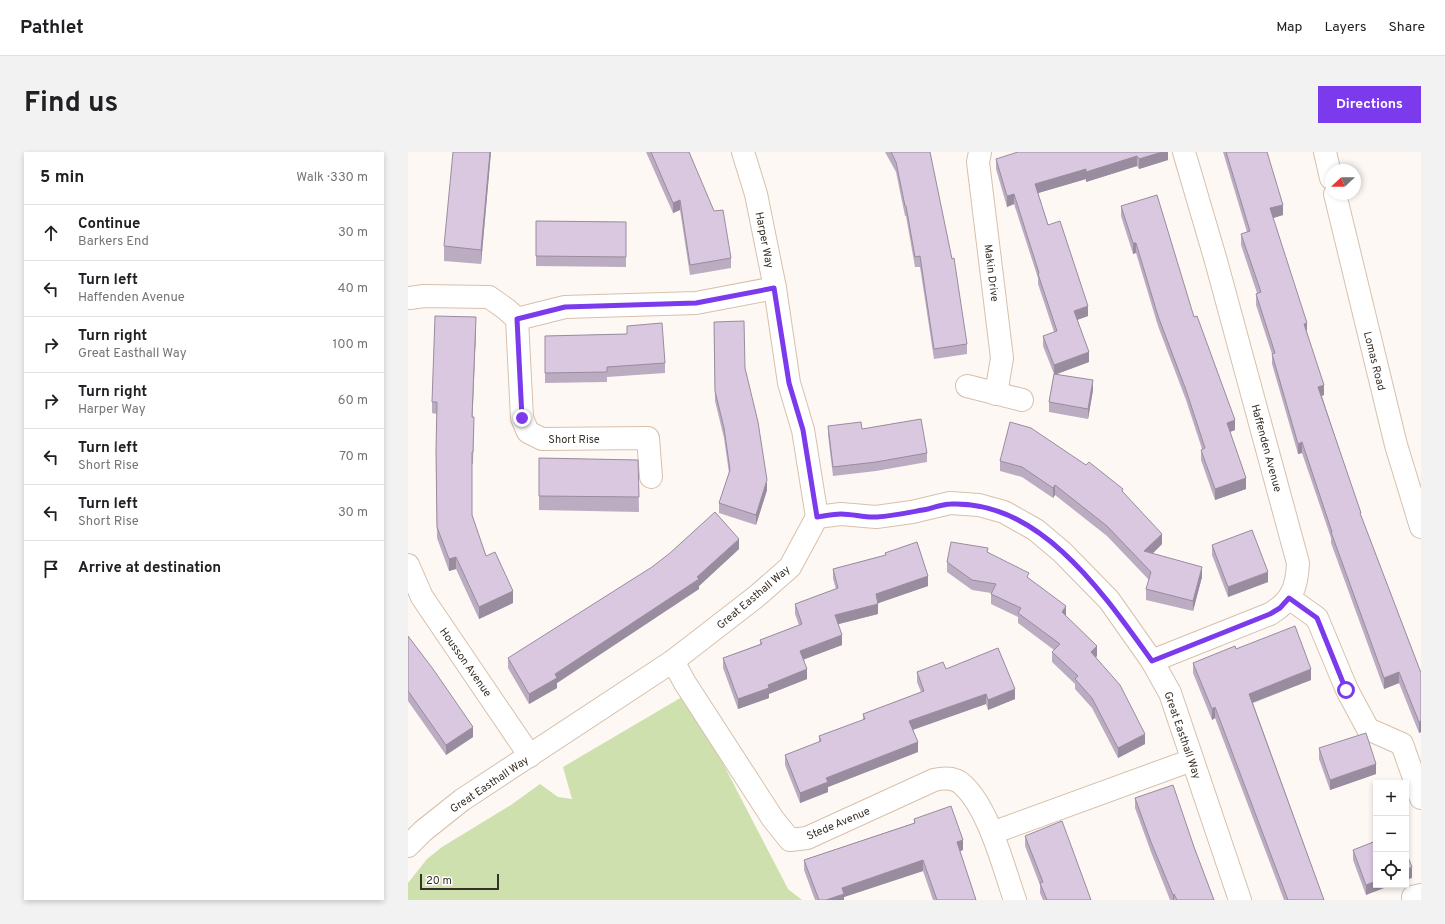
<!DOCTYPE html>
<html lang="en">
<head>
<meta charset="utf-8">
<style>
	body { margin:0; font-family:Overpass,sans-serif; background:#f2f2f2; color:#202124 }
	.controls { position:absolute; right:12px; bottom:12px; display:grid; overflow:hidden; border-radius:0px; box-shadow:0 2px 6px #0003 }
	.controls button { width:36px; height:36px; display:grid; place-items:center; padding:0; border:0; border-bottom:1px solid #e0e0e0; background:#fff; color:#202124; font:20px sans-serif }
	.compass { position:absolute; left:917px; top:12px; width:36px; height:36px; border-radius:50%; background:#fff; box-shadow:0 2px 6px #0003; rotate:248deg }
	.scale { position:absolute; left:12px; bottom:10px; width:79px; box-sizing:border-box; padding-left:4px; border:2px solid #393028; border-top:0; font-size:11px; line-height:14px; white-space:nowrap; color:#393028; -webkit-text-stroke:3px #fff; paint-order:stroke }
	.stop { position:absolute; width:12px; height:12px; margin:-9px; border:3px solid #7c3aed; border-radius:50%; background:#fff }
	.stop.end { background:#7c3aed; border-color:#fff; box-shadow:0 1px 4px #0008 }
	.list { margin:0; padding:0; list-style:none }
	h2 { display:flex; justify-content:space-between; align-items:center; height:52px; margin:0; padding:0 16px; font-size:17px }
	h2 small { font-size:13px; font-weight:400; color:#757577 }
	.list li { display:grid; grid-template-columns:26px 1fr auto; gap:12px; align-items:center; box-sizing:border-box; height:56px; padding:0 16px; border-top:1px solid #e0e0e0 }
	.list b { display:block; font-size:15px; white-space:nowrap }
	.list p { margin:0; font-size:13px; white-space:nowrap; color:#757577 }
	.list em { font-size:13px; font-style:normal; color:#757577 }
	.icon { flex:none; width:22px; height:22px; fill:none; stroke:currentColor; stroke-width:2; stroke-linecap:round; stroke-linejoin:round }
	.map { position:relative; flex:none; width:1013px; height:748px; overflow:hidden; border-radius:0px }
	header { display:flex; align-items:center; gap:24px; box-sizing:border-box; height:56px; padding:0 20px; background:#fff; border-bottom:1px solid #e0e0e0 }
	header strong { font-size:19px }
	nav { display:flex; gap:22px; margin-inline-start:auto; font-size:14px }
	.intro { display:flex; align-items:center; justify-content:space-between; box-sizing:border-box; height:96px; padding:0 24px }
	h1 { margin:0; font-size:28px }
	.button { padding:10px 18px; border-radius:0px; background:#7c3aed; color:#fff; font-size:14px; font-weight:700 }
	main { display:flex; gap:24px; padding:0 24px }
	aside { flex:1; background:#fff; border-radius:0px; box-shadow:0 2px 6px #0003 }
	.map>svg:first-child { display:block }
</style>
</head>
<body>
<header>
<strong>Pathlet</strong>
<nav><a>Map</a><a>Layers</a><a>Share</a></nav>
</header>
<div class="intro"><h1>Find us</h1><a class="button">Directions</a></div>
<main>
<aside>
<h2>5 min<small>Walk · 330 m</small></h2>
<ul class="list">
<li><svg class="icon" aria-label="ahead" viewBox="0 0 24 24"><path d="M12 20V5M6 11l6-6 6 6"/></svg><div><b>Continue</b><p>Barkers End</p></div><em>30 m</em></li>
<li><svg class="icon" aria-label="left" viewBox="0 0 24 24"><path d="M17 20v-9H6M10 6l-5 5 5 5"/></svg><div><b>Turn left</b><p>Haffenden Avenue</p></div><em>40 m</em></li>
<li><svg class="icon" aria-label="right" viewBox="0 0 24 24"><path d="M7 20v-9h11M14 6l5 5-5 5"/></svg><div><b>Turn right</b><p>Great Easthall Way</p></div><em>100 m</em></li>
<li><svg class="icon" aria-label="right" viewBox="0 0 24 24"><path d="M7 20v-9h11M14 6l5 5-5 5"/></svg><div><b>Turn right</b><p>Harper Way</p></div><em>60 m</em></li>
<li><svg class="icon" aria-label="left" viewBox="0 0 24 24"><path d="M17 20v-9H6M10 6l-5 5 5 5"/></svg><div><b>Turn left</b><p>Short Rise</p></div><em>70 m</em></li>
<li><svg class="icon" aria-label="left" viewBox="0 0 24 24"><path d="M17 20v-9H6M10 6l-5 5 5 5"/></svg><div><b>Turn left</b><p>Short Rise</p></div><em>30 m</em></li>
<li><svg class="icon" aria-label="arrive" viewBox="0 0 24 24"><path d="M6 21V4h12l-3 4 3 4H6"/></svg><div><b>Arrive at destination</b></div></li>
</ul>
</aside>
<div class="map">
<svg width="1013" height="748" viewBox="0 0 1013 748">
	<rect width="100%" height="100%" fill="#fdf8f4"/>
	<polygon fill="#cee0ad" points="279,542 380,737 394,748 0,748 0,731 19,707 34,695 103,653 132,632 150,645 164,647 155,615"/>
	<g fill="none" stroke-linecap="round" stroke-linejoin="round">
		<g stroke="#d7c0ab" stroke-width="24">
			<g id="street">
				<polyline points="335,0 348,42 367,136 381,231 395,278 409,365"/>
				<polyline points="572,0 570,10 594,206 588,242"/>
				<polyline points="917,0 923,26"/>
				<polyline points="927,42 988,293 1013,375"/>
				<polyline points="2,146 16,144 81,145 98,157 109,167 114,266 120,280 134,287 240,286 243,325"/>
				<polyline points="109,167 157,155 288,151 367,136"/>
				<polyline points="559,234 614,248"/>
				<polyline points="0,413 14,445 122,604"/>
				<polyline points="881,446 909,466 939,538 960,577 994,592 1013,646"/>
				<path d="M265,509L277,531L365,667L382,688L399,686L526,628C535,626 547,625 555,633C581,657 595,714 607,748"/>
				<path d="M744,509L862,462C884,449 889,435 890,411L808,109L776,0"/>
				<polyline points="584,681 784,608"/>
				<polyline points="0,694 15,679 54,648 265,509 349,444 382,415 409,365 433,362 468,365 504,360 542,351 571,353 596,360 628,378 654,400 701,448 744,509 762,541 832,748"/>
				<polyline points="1005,745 1013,743"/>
			</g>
		</g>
		<use href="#street" stroke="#fff" stroke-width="22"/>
	</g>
	<g fill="#bbacc2">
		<polygon points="83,0 73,112 36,109 36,94"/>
		<polygon points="238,0 281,0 323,106 323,116 282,123 272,58 265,61"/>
		<polygon points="477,0 522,0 559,192 559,202 526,207 512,115 507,115 498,64 497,64 488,20"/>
		<polygon points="760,0 760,8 731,17 729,14 678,30 678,27 630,41 640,73 680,164 669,168 681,210 649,222 685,238 680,267 641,260 641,250 646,222 635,194 635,184 646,180 630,132 630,126 606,52 599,55 588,17 588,7"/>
		<polygon points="815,0 859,0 875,63 865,66 899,180 916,243 914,244 953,365 1013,521 1013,580 1011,581 991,531 976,537 923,391 923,386 894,301 890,302 864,212 864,202 848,153 848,142 849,141 833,93 833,82 839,80"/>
		<polygon points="713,54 786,165 827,278 822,280 838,337 807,348 793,308 793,298 794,297 778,248 750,174 728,101 725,102 713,64"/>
		<polygon points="128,69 218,70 218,115 128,114"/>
		<polygon points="306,170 337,216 359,338 348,373 311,361 311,351 321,321 316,286 307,249"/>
		<polygon points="219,174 257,211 257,221 199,225 199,230 137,231 137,184 219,182"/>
		<polygon points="68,177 64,265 66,277 65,312 64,312 64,363 78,404 105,451 71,467 48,417 41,419 29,386 28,311 29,262 24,261 24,250"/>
		<polygon points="420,274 454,277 519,301 519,310 468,319 425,324 420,283"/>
		<polygon points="131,306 230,308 231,360 131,358"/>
		<polygon points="592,309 715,340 754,392 744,402 794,425 785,459 738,448 738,437 741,428 699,384 647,343 645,346 614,325 592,319"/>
		<polygon points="804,393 860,430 820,445 804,403"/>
		<polygon points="331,397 291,434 291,437 149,531 149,536 121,552 100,516 100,506"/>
		<polygon points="580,400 621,427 658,464 689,504 688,505 737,592 710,606 684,556 667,537 667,532 644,510 644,500 646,498 610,471 610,465 583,452 583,441 564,438 539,420 539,410"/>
		<polygon points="477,401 520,434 470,451 470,462 430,472 434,493 396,507 399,527 361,542 361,546 330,557 315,516 315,506 352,492 352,488 391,473 387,462 387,452 428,437 425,427 425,417 477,403"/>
		<polygon points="0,484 65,585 38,603 0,549"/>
		<polygon points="828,497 903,528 845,551 916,748 876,748 807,566 804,568 785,521 785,511"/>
		<polygon points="538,517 607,547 580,558 578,552 505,578 510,600 420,635 420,640 392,651 377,613 377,603 411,590 411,584 455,568 455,562 513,540 509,530 509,520"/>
		<polygon points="911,596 968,622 922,638 911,607"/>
		<polygon points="727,646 786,695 806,748 762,748 743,700 727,656"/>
		<polygon points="506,667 555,698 552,699 568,748 525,748 515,719 436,745 436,748 407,748 396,718 396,708 506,671"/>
		<polygon points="617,684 683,748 635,748 632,741 632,733 617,694"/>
		<polygon points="968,689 958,743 945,708 945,698"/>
	</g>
	<g fill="#998c9e">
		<polygon points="82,0 83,0 73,112 73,98"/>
		<polygon points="754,0 760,0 760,8 731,17 731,7"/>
		<polygon points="729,4 729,14 678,30 678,20"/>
		<polygon points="678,17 678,27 627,42 627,32"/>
		<polygon points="606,42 606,52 599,55 599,44"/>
		<polygon points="272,48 272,58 265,61 265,51"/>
		<polygon points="875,53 875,63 862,67 862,56"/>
		<polygon points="725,91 728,91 728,101 725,102"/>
		<polygon points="680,154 680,164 666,169 666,159"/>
		<polygon points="68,165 68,177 64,277 64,265"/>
		<polygon points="899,171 899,182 896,172"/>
		<polygon points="681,200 681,210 646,223 646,213"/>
		<polygon points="685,228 685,238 680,267 680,257"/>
		<polygon points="916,233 916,243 910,245 910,235"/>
		<polygon points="827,268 827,278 819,281 819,271"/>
		<polygon points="894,290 894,301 890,302 890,292"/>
		<polygon points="838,326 838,337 807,348 807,337"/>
		<polygon points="359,328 359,338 348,373 348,363"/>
		<polygon points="647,333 647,343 645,346 645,336"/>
		<polygon points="754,382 754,392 736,410 736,399"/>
		<polygon points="331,387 331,397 291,434 291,437 149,531 149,536 121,552 121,542 147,522 289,425"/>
		<polygon points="48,405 48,417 41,419 41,407"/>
		<polygon points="794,415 794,425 785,459 785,449"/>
		<polygon points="860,420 860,430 820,445 820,435"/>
		<polygon points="520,424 520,434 468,452 468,442"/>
		<polygon points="105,439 105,451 71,467 71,455"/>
		<polygon points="470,452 470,462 427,473 427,463"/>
		<polygon points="658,454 658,464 654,460"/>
		<polygon points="434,483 434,493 392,509 392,499"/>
		<polygon points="689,494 689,504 683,510 683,500"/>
		<polygon points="399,517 399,527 361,542 361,546 330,557 330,547 360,533"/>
		<polygon points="903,517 903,528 841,552 841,542"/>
		<polygon points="991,520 991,531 976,537 976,526"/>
		<polygon points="607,537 607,547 580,558 580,548"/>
		<polygon points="578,542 578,552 501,579 501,569"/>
		<polygon points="807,555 807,566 804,568 804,557"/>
		<polygon points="1013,569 1013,580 1011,581 1011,570"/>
		<polygon points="65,575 65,585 38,603 38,593"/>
		<polygon points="737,582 737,592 710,606 710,596"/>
		<polygon points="510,590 510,600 420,635 420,640 392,651 392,641 418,626"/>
		<polygon points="968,612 968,622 922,638 922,628"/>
		<polygon points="555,688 555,698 549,700 549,690"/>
		<polygon points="515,708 515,719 436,745 436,748 418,748 434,736"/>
		<polygon points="1004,715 1004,726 998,728 998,718"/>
		<polygon points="968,729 968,733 984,733 958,743 958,733"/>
		<polygon points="766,742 766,748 765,748 765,743"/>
	</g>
	<g fill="#dac8e1" stroke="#998c9e">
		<polygon points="45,0 82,0 73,98 36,94"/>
		<polygon points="243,0 281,0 306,59 315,58 323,106 282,113 272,48 265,51"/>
		<polygon points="483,0 522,0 544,107 546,106 559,192 526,197 512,104 507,105 498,54 497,54 488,10"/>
		<polygon points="610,0 754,0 731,7 729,4 678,20 678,17 627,32 640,73 652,69 680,154 666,159 681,200 646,213 635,184 649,179 630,122 631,121 606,42 599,44 588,7"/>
		<polygon points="818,0 859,0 875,53 862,56 899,171 896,172 916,233 910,235 953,361 952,361 1013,521 1013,569 1011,570 991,520 976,526 923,380 924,380 894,290 890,292 864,202 867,201 848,142 853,140 833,82 842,79"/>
		<polygon points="749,43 786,165 789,164 827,268 819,271 838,326 807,337 793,298 797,296 778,238 750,164 728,91 725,91 713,54"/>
		<polygon points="128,69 218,70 218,105 128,104"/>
		<polygon points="27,164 68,165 64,265 66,265 65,300 64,300 64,363 78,404 87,400 105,439 71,455 48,405 41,407 29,375 28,299 29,250 24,250"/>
		<polygon points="336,169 337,216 350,270 359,328 348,363 311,351 322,318 316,276 307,239 306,170"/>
		<polygon points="254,171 257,211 199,215 199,220 137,221 137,184 219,182 219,174"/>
		<polygon points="646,222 685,228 680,257 641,250"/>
		<polygon points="513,267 519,301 468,310 425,315 420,274 453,270 454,277"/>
		<polygon points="602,270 623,276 678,313 681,310 715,337 714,339 754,382 736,399 794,415 785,449 738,437 743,420 699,374 647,333 645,336 614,315 592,309"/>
		<polygon points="131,306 230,308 231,345 131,344"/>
		<polygon points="307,360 331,387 289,425 291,427 147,522 149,526 121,542 100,506 244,415 262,401"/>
		<polygon points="844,378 860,420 820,435 804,393"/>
		<polygon points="509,390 520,424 468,442 470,452 427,463 434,483 392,499 399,517 360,533 361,536 330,547 315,506 354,492 352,488 394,472 387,452 430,436 425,417 478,403 477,401"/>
		<polygon points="543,390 580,396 579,400 621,421 619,425 658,454 654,460 689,494 683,500 712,533 737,582 710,596 684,546 667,527 670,524 644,500 652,492 610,461 613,456 583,442 588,432 564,428 539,410"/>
		<polygon points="887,474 903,517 841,542 916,748 880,748 807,555 804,557 785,511 827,494 828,497"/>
		<polygon points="0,484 25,517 65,575 38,593 0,539"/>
		<polygon points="590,496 607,537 580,548 578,542 501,569 510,590 418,626 420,630 392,641 377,603 413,589 411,584 457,567 455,562 516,539 509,520 535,510 538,517"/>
		<polygon points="958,581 968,612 922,628 911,596"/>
		<polygon points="765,633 786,695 806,748 769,748 766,742 765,743 743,690 727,646"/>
		<polygon points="543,654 555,688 549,690 568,748 529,748 515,708 434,736 436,742 418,748 411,748 396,708 507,671 506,667"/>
		<polygon points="654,669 683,748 639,748 632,731 635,730 617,684"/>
		<polygon points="968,689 968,729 958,733 945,698"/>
		<polygon points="998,700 1004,715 998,718"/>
	</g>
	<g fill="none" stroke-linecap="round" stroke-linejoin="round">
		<path stroke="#7c3aed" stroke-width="5" d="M114,266L109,167L157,155L288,151L366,136L381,231L395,278L409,365C417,364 425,362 433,362C445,362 457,366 469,365C486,364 503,360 520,357C527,355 536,352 543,352C633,348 697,444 744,509L862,462L872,456L881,446L909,466L938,538"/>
	</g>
	<g text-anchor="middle" stroke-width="3.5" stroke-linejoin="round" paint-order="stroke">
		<g font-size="11" fill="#393028" stroke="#fff">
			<text transform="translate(357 88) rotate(79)" y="4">Harper Way</text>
			<text transform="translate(584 121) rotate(83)" y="4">Makin Drive</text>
			<text transform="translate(967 209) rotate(76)" y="4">Lomas Road</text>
			<text x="166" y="291">Short Rise</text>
			<text transform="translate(859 296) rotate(75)" y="4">Haffenden Avenue</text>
			<text transform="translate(345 445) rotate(-40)" y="4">Great Easthall Way</text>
			<text transform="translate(58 510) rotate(55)" y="4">Housson Avenue</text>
			<text transform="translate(775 583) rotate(71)" y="4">Great Easthall Way</text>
			<text transform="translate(81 632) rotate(-34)" y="4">Great Easthall Way</text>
			<text transform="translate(430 671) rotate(-23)" y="4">Stede Avenue</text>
		</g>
	</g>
</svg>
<div class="controls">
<button>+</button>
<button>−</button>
<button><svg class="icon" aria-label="locate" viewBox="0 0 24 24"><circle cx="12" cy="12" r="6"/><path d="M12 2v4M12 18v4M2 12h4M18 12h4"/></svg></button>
</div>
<svg class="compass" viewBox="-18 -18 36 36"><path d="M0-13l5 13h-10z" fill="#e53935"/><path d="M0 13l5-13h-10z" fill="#757577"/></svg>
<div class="scale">20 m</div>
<div class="stop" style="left:938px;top:538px"></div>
<div class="stop end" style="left:114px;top:266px"></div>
</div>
</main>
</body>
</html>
